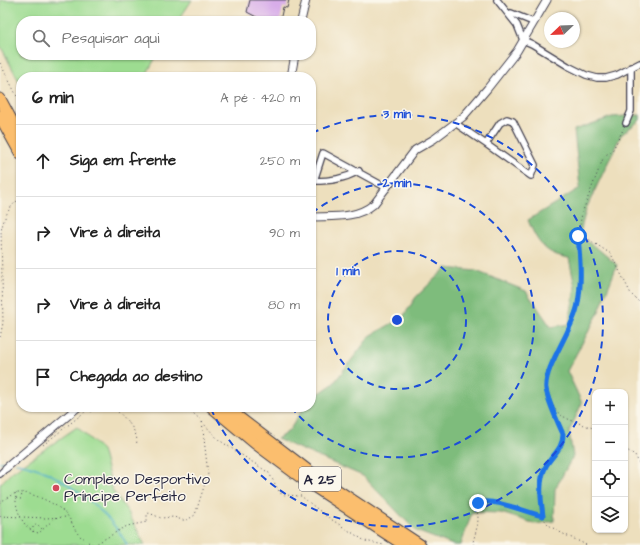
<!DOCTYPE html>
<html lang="pt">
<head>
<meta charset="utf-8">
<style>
	body { margin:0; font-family:"Architects Daughter",sans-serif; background:#f2f2f2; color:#222 }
	.controls { position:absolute; right:12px; bottom:12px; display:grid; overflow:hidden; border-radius:8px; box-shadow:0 1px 3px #0004 }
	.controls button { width:36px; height:36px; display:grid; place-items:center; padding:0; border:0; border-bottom:1px solid #e0e0e0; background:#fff; color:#222; font:20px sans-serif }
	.compass { position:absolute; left:544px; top:12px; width:36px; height:36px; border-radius:50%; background:#fff; box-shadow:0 1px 3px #0004; rotate:247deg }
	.stop { position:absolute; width:12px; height:12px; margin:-9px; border:3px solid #1a73e8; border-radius:50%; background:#fff }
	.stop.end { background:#1a73e8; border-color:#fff; box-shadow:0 1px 4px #0008 }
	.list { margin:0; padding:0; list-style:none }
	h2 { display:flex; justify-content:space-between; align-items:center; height:52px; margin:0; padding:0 16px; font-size:17px }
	h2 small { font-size:13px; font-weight:400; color:#767676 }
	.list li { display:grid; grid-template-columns:26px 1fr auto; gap:12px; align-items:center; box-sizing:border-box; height:72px; padding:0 16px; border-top:1px solid #e0e0e0 }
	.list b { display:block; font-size:15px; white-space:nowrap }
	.list em { font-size:13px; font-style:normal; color:#767676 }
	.icon { flex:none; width:22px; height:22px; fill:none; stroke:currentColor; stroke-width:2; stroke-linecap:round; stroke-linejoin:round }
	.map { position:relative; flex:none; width:640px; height:545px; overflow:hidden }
	.search { position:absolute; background:#fff; box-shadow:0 1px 3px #0004; left:16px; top:16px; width:300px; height:44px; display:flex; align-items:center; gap:10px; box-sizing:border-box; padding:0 14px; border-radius:16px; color:#767676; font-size:15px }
	.panel { position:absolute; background:#fff; box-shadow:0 1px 3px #0004; left:16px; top:72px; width:300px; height:340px; border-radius:16px }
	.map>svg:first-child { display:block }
</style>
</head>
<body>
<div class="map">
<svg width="640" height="545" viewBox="0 0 640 545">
	<rect width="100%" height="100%" fill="#fbf7ec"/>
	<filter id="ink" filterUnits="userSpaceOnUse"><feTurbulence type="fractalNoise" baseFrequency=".025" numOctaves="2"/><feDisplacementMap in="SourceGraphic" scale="8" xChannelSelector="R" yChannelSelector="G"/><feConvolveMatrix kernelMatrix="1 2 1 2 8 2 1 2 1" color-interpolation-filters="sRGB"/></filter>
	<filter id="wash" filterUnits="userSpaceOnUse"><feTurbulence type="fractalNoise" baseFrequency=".012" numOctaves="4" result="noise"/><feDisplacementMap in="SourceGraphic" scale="16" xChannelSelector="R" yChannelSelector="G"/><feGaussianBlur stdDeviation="0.9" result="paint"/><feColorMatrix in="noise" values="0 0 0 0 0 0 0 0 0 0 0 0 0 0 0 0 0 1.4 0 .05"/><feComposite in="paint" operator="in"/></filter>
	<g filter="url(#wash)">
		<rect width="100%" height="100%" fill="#eddfbd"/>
		<g fill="#9ddc91" stroke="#607f66">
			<polygon points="0,0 192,0 178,21 21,21 21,55 157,55 145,77 21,77 21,85 0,45"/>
			<polygon points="77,427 102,450 113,491 128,512 145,545 0,545 0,484 12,472"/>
		</g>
		<path fill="#7ebc7b" stroke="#506f5b" d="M640,115V120L621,135L586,209L579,237L597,248L617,265L598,314L567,371L582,403L569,432L573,456L555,489L554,521L536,524L501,513L472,512L461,545H453L416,531L363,476L277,439L289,431L304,407H311V399L333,384L370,336L403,317L416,297L446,268L476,271L526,291L551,327L569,324L575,287L569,258C544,254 537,242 528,220L580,188L574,130L612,117Z"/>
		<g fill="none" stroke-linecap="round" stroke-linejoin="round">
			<g stroke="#4baeca" stroke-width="1.5">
				<polyline points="0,462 8,462"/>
				<path d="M16,463C55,468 109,510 127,545"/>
			</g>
		</g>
		<g id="blocks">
			<polygon fill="#d8ade9" points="250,0 289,0 287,8 283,7 280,21 264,21 247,12"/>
		</g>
	</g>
	<g filter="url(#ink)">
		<use href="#blocks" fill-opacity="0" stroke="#403e4e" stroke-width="1"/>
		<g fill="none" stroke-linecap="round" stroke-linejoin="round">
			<g stroke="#403e4e" stroke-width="8">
				<g id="minor">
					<polyline points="497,0 517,25 523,40 532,44 568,66 586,75 597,78 606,78 617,75 640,63"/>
					<polyline points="511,13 533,22"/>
					<polyline points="455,123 486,144 500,123 507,119 513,121 535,165 531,176 486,144"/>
					<polyline points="626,123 631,111 631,67"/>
					<path d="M359,171C344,179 331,181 314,181L323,153L387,188"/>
					<polyline points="0,474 6,468"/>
				</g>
			</g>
			<g stroke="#403e4e" stroke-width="9">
				<g id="tertiary">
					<polyline points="301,21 306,0"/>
					<polyline points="291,77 295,55"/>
					<path d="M311,217C333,216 356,219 374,204L415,150L434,139L463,117L487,89L517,51L547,0"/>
					<polyline points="6,468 78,407"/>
				</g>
			</g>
			<g stroke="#403e4e" stroke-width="13">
				<g id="motorway">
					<polyline points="0,99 21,138"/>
					<polyline points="0,116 21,154"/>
					<polyline points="212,407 255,443 306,481 404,545"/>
					<polyline points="225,407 311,473 420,545"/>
				</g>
			</g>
			<g stroke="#403e4e" stroke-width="1" stroke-dasharray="1 3" stroke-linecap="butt">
				<polyline points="0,63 21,104"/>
				<polyline points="578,236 588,239 611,254 631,294 640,303"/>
				<path d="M0,337L3,323L1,231C4,217 9,206 21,198"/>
				<path d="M553,406C560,420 582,423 595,429"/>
				<path d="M112,407C122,414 141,433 136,445"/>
				<polyline points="88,410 91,412 97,407"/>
				<polyline points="202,422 219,440 269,473 280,493 285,495 301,496 326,516 365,541 384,545"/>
				<polyline points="43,445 91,407"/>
				<polyline points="625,449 635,455 640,465"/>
				<path d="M16,493C14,507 23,531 39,533L56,517"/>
				<polyline points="16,498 21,499 22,493"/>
				<path d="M0,502C6,499 12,493 19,493C30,491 59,505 66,514C72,520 76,537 84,538"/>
				<polyline points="0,516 45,518 68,517"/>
				<polyline points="33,532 33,527 37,524 42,529"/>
				<polyline points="88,542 93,545"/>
				<polyline points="94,545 127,526 147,522 147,514 149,513 161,518 174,517 182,520 187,520 195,515 208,474 202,421 186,407"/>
				<path d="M474,545L473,542C475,534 478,526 478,518C478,514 476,509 476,506C479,493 534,514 543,516"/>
				<path d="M586,545C574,538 557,533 547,523C537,513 540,475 548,463C555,453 563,448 563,434L546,389L547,376L567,334L578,304L580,258L578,236L582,213L604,156L612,151L624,128"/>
			</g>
			<use href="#minor" stroke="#fff" stroke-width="5.5"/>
			<use href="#tertiary" stroke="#fff" stroke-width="7"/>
			<use href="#motorway" stroke="#fbbe6e" stroke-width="11"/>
		</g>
	</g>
	<g fill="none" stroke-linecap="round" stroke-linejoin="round" filter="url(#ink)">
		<path stroke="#1a73e8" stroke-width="5" d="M478,503C492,497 528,513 543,516C541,500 538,481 546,466C553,454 563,449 563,434C558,423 548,400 546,389C543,368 575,327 578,303C582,281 580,258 578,236"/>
	</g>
	<g fill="none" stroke="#1d4ed8" stroke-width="2" stroke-dasharray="7 5">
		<circle cx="397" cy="320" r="69"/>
		<path d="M312 213A137 137 0 1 1 291 407"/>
		<path d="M312 133A206 206 0 1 1 210 407"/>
	</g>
	<circle fill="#d1495b" stroke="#fbf7ec" stroke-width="1.5" cx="56" cy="488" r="4"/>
	<g text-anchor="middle" stroke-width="3" stroke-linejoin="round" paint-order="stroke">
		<rect fill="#fbf7ec" stroke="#636270" stroke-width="1" x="299" y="467" width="42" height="24" rx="3"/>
		<g font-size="14" font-weight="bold" fill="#22223b">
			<text x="320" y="484">A 25</text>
		</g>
		<g font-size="15" fill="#22223b" stroke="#fbf7ec" text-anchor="start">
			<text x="64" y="484">Complexo Desportivo<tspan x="64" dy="17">Príncipe Perfeito</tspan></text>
		</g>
	</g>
	<circle cx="397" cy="320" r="6" fill="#1d4ed8" stroke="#fbf7ec" stroke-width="2"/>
	<g font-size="12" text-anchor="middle" font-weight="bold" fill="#1d4ed8" stroke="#fbf7ec" stroke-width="3" stroke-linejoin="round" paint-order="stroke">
		<text x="397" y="118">3 min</text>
		<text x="397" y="187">2 min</text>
		<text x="348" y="275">1 min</text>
	</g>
</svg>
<div class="controls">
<button>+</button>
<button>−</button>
<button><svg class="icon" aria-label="locate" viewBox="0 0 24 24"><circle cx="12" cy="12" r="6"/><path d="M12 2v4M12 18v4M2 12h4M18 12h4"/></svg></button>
<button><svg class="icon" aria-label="layers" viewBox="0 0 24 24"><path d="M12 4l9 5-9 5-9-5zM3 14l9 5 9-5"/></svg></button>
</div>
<svg class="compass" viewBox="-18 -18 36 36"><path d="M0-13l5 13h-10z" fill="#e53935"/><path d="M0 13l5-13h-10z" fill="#767676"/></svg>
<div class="stop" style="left:578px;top:236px"></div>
<div class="stop end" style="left:478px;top:503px"></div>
<div class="search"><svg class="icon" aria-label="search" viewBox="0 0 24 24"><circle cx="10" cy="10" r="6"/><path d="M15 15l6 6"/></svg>Pesquisar aqui</div>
<section class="panel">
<h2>6 min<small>A pé · 420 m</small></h2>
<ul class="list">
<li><svg class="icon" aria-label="ahead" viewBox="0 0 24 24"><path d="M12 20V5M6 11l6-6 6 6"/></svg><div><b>Siga em frente</b></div><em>250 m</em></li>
<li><svg class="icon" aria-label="right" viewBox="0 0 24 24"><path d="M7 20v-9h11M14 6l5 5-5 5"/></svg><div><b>Vire à direita</b></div><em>90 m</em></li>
<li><svg class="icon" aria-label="right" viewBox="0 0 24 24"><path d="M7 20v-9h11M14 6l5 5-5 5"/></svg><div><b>Vire à direita</b></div><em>80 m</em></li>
<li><svg class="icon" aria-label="arrive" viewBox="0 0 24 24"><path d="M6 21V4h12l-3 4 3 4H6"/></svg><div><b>Chegada ao destino</b></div></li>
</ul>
</section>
</div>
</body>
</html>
